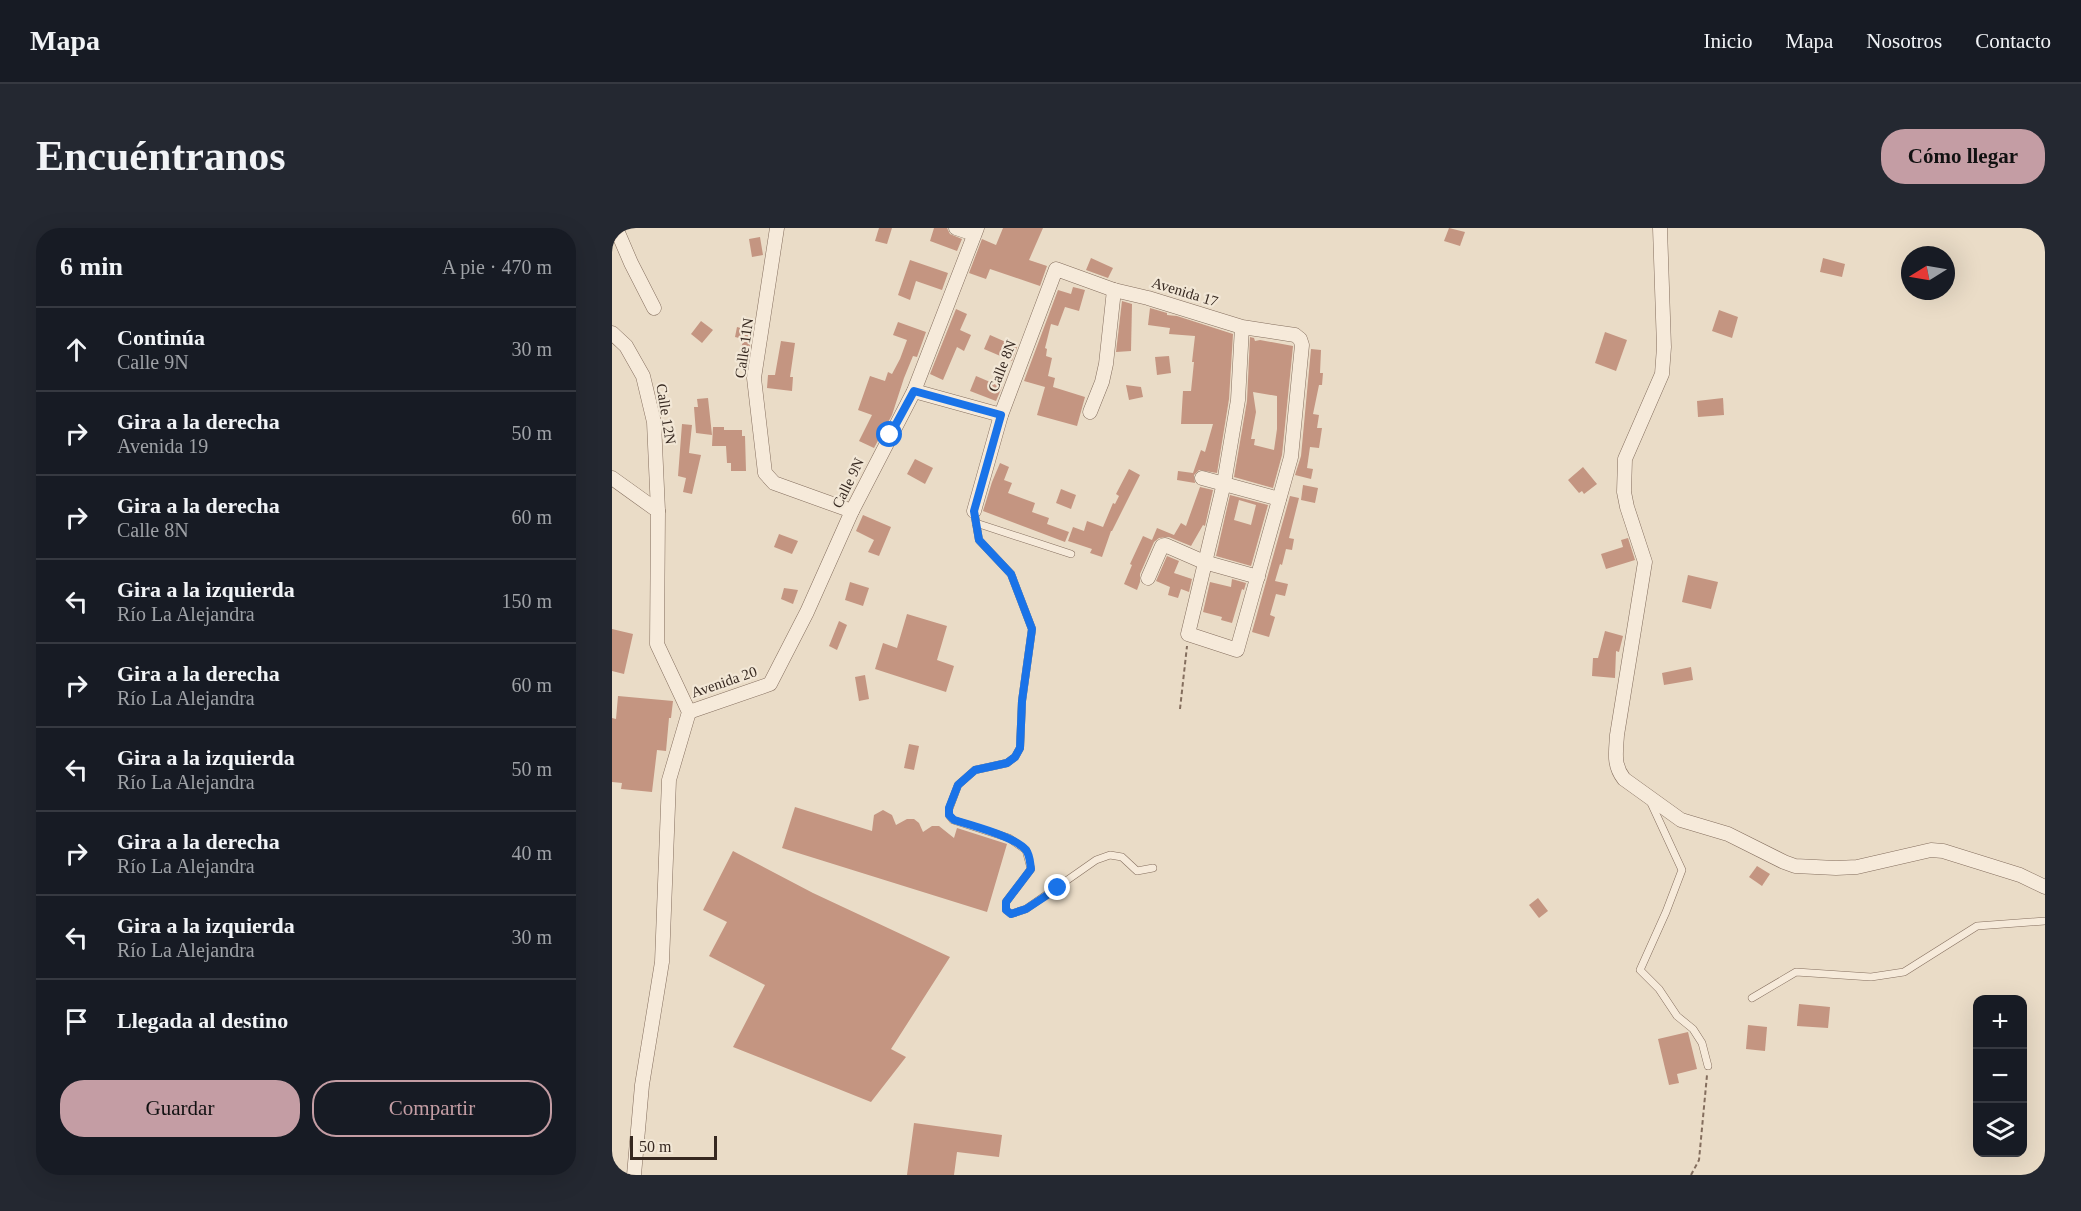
<!DOCTYPE html>
<html lang="es">
<head>
<meta charset="utf-8">
<style>
	body { margin:0; font-family:Georgia,serif; background:#242831; color:#f1f3f6 }
	.controls { position:absolute; right:18px; bottom:18px; display:grid; overflow:hidden; border-radius:12px; box-shadow:0 6px 24px #0002 }
	.controls button { width:54px; height:54px; display:grid; place-items:center; padding:0; border:0; border-bottom:2px solid #363941; background:#171b24; color:#f1f3f6; font:30px sans-serif }
	.compass { position:absolute; left:1289px; top:18px; width:54px; height:54px; border-radius:50%; background:#171b24; box-shadow:0 6px 24px #0002; rotate:259deg }
	.scale { position:absolute; left:18px; bottom:15px; width:87px; box-sizing:border-box; padding-left:6px; border:3px solid #362820; border-top:0; font-size:16px; line-height:21px; white-space:nowrap; color:#362820; -webkit-text-stroke:4px #f2e7d6; paint-order:stroke }
	.stop { position:absolute; width:18px; height:18px; margin:-14px; border:4px solid #1a73e8; border-radius:50%; background:#fff }
	.stop.end { background:#1a73e8; border-color:#fff; box-shadow:0 2px 6px #0008 }
	.list { margin:0; padding:0; list-style:none }
	h2 { display:flex; justify-content:space-between; align-items:center; height:78px; margin:0; padding:0 24px; font-size:26px }
	h2 small { font-size:20px; font-weight:400; color:#9ea1a6 }
	.list li { display:grid; grid-template-columns:39px 1fr auto; gap:18px; align-items:center; box-sizing:border-box; height:84px; padding:0 24px; border-top:2px solid #363941 }
	.list b { display:block; font-size:22px; white-space:nowrap }
	.list p { margin:0; font-size:20px; white-space:nowrap; color:#9ea1a6 }
	.list em { font-size:20px; font-style:normal; color:#9ea1a6 }
	.actions { display:flex; gap:12px; padding:18px 24px }
	.actions a { flex:1; padding:14px 0; border:2px solid #c49da4; border-radius:24px; text-align:center; font-size:21px; color:#c49da4 }
	.actions .main { background:#c49da4; color:#111 }
	.icon { flex:none; width:33px; height:33px; fill:none; stroke:currentColor; stroke-width:2; stroke-linecap:round; stroke-linejoin:round }
	.map { position:relative; flex:none; width:1433px; height:947px; overflow:hidden; border-radius:24px }
	header { display:flex; align-items:center; gap:36px; box-sizing:border-box; height:84px; padding:0 30px; background:#171b24; border-bottom:2px solid #363941 }
	header strong { font-size:28px }
	nav { display:flex; gap:33px; margin-inline-start:auto; font-size:21px }
	.intro { display:flex; align-items:center; justify-content:space-between; box-sizing:border-box; height:144px; padding:0 36px }
	h1 { margin:0; font-size:42px }
	.button { padding:15px 27px; border-radius:24px; background:#c49da4; color:#111; font-size:21px; font-weight:700 }
	main { display:flex; gap:36px; padding:0 36px }
	aside { flex:1; background:#171b24; border-radius:24px; box-shadow:0 6px 24px #0002 }
	.map>svg:first-child { display:block }
</style>
</head>
<body>
<header>
<strong>Mapa</strong>
<nav><a>Inicio</a><a>Mapa</a><a>Nosotros</a><a>Contacto</a></nav>
</header>
<div class="intro"><h1>Encuéntranos</h1><a class="button">Cómo llegar</a></div>
<main>
<aside>
<h2>6 min<small>A pie · 470 m</small></h2>
<ul class="list">
<li><svg class="icon" aria-label="ahead" viewBox="0 0 24 24"><path d="M12 20V5M6 11l6-6 6 6"/></svg><div><b>Continúa</b><p>Calle 9N</p></div><em>30 m</em></li>
<li><svg class="icon" aria-label="right" viewBox="0 0 24 24"><path d="M7 20v-9h11M14 6l5 5-5 5"/></svg><div><b>Gira a la derecha</b><p>Avenida 19</p></div><em>50 m</em></li>
<li><svg class="icon" aria-label="right" viewBox="0 0 24 24"><path d="M7 20v-9h11M14 6l5 5-5 5"/></svg><div><b>Gira a la derecha</b><p>Calle 8N</p></div><em>60 m</em></li>
<li><svg class="icon" aria-label="left" viewBox="0 0 24 24"><path d="M17 20v-9H6M10 6l-5 5 5 5"/></svg><div><b>Gira a la izquierda</b><p>Río La Alejandra</p></div><em>150 m</em></li>
<li><svg class="icon" aria-label="right" viewBox="0 0 24 24"><path d="M7 20v-9h11M14 6l5 5-5 5"/></svg><div><b>Gira a la derecha</b><p>Río La Alejandra</p></div><em>60 m</em></li>
<li><svg class="icon" aria-label="left" viewBox="0 0 24 24"><path d="M17 20v-9H6M10 6l-5 5 5 5"/></svg><div><b>Gira a la izquierda</b><p>Río La Alejandra</p></div><em>50 m</em></li>
<li><svg class="icon" aria-label="right" viewBox="0 0 24 24"><path d="M7 20v-9h11M14 6l5 5-5 5"/></svg><div><b>Gira a la derecha</b><p>Río La Alejandra</p></div><em>40 m</em></li>
<li><svg class="icon" aria-label="left" viewBox="0 0 24 24"><path d="M17 20v-9H6M10 6l-5 5 5 5"/></svg><div><b>Gira a la izquierda</b><p>Río La Alejandra</p></div><em>30 m</em></li>
<li><svg class="icon" aria-label="arrive" viewBox="0 0 24 24"><path d="M6 21V4h12l-3 4 3 4H6"/></svg><div><b>Llegada al destino</b></div></li>
</ul>
<div class="actions"><a class="main">Guardar</a><a>Compartir</a></div>
</aside>
<div class="map">
<svg width="1433" height="947" viewBox="0 0 1433 947">
	<rect width="100%" height="100%" fill="#eadcc7"/>
	<g fill="#c49581" fill-rule="evenodd">
		<polygon points="267,0 280,0 275,16 263,13"/>
		<polygon points="322,0 335,0 338,6 350,11 345,23 318,13"/>
		<polygon points="391,0 431,0 417,32 435,38 428,58 378,41 374,51 357,45 370,11 384,17"/>
		<polygon points="837,0 853,4 848,18 832,13"/>
		<polygon points="148,9 151,27 140,29 137,11"/>
		<polygon points="479,30 501,40 496,50 474,42"/>
		<polygon points="1211,30 1233,36 1230,49 1208,44"/>
		<polygon points="298,32 336,45 330,62 304,53 298,72 286,67"/>
		<polygon points="461,59 473,62 467,83 453,79 446,98 439,96 433,120 435,121 434,128 440,130 436,148 443,150 441,159 473,169 465,198 425,187 433,159 412,153 446,62 459,66"/>
		<polygon points="510,73 520,76 519,123 504,124"/>
		<polygon points="538,80 555,85 555,87 565,88 621,106 617,171 605,245 587,242 582,247 583,255 565,252 566,243 581,245 589,222 593,224 601,196 569,196 571,163 579,163 582,134 580,134 583,108 557,106 558,100 536,97"/>
		<polygon points="344,81 355,86 348,102 359,107 352,123 345,119 331,152 318,146"/>
		<polygon points="1107,82 1126,89 1120,110 1100,103"/>
		<polygon points="89,93 101,102 90,115 79,106"/>
		<polygon points="286,94 314,104 305,129 301,128 292,150 280,187 262,220 247,213 260,187 246,182 258,148 273,153 276,144 280,146 288,131 295,112 281,107"/>
		<polygon points="125,99 140,103 137,123 129,122 131,111 123,109"/>
		<polygon points="993,104 1015,112 1004,143 983,135"/>
		<polygon points="378,107 405,119 400,133 372,121"/>
		<path d="M638,109L642,110L643,113L648,112L681,118L670,227L661,260L622,249L635,173ZM641,164L665,168V201L662,222L642,217L643,211H639L644,184Z"/>
		<polygon points="169,113 183,115 178,149 181,149 180,163 155,160 156,147 163,147"/>
		<polygon points="699,121 709,122 708,145 711,145 710,157 707,157 701,186 707,187 705,200 710,200 707,220 698,219 695,240 701,241 699,251 683,247 689,228"/>
		<polygon points="557,128 559,145 545,147 543,129"/>
		<polygon points="364,148 390,159 384,173 358,163"/>
		<polygon points="514,157 529,159 531,169 517,172"/>
		<polygon points="96,170 100,207 84,205 82,179 86,179 85,171"/>
		<polygon points="1111,170 1112,187 1086,189 1085,173"/>
		<polygon points="70,196 80,197 77,225 89,227 80,266 71,264 74,250 66,248"/>
		<polygon points="101,199 112,199 112,202 130,202 130,208 133,208 134,243 119,243 119,235 115,235 114,218 100,218"/>
		<polygon points="303,231 321,240 313,256 295,246"/>
		<polygon points="388,235 397,239 392,252 400,255 396,265 423,275 420,284 437,290 435,296 457,304 453,314 371,283 380,254"/>
		<polygon points="971,239 985,256 972,266 970,263 967,265 956,252"/>
		<polygon points="517,241 528,247 500,303 499,303 490,329 478,325 480,321 456,313 461,299 472,303 475,293 491,299 501,275 503,276 507,268 504,266"/>
		<polygon points="691,257 706,260 703,275 689,272"/>
		<polygon points="588,259 601,262 593,298 591,297 579,318 557,309 547,310 542,314 528,346 528,354 525,362 512,356 520,337 518,336 531,308 540,312 545,300 562,307 569,295 574,298"/>
		<polygon points="449,261 464,267 459,281 444,275"/>
		<path d="M618,267L656,277L639,338L604,328ZM627,272L644,277L639,297L622,292Z"/>
		<polygon points="678,268 687,270 677,310 682,311 680,322 674,321 670,337 668,336 663,353 676,356 673,368 664,366 658,387 663,389 657,409 640,404"/>
		<polygon points="251,287 279,299 267,328 256,324 262,312 244,303"/>
		<polygon points="167,306 186,313 180,326 162,319"/>
		<polygon points="1016,310 1023,332 994,341 989,326 1011,319 1009,312"/>
		<polygon points="555,328 567,333 562,345 580,351 577,364 569,361 566,370 556,367 558,359 544,353"/>
		<polygon points="1076,347 1106,354 1099,381 1070,374"/>
		<polygon points="620,351 634,355 632,362 630,361 620,395 609,392 610,389 591,384 598,354 619,359"/>
		<polygon points="238,354 257,360 251,378 233,372"/>
		<polygon points="172,360 186,362 181,376 169,371"/>
		<polygon points="295,386 335,398 325,432 342,438 334,464 263,441 271,415 285,420"/>
		<polygon points="227,393 235,397 225,422 217,418"/>
		<polygon points="0,401 21,406 12,446 0,443"/>
		<polygon points="993,403 1011,408 1007,424 1004,423 1003,450 980,448 981,430 986,430"/>
		<polygon points="1079,439 1081,452 1052,457 1050,445"/>
		<polygon points="253,447 257,471 247,473 243,449"/>
		<polygon points="6,468 61,473 59,490 57,490 54,523 45,522 40,564 9,561 10,555 0,554 0,490 4,491"/>
		<polygon points="297,516 307,518 302,542 292,540"/>
		<polygon points="183,579 260,603 262,587 271,582 280,587 284,597 295,591 302,591 307,595 311,604 320,598 327,598 342,610 345,600 395,616 375,684 170,620"/>
		<polygon points="121,623 201,665 338,729 279,821 294,829 259,874 121,819 153,757 97,728 115,694 91,682"/>
		<polygon points="1145,638 1158,646 1150,658 1137,649"/>
		<polygon points="926,670 936,683 927,690 917,677"/>
		<polygon points="1187,776 1218,779 1216,800 1185,798"/>
		<polygon points="1136,797 1155,799 1153,823 1134,821"/>
		<polygon points="1076,804 1085,841 1065,846 1067,855 1057,857 1046,811"/>
		<polygon points="302,895 390,907 387,929 345,924 342,947 295,947"/>
	</g>
	<g fill="none" stroke-linecap="round" stroke-linejoin="round">
		<g stroke="#846e5e" stroke-width="8">
			<g id="service">
				<polyline points="362,283 367,312 399,346 420,401 410,473 408,520 403,529 395,535 363,542 346,557 337,581 337,587 341,592 397,610 414,622 419,641 394,674 394,682 399,686 414,681 484,632 498,627 510,629 525,643 541,640"/>
				<polyline points="364,295 459,326"/>
				<polyline points="1039,575 1070,642 1054,684 1028,742 1047,761 1065,788 1081,801 1090,815 1096,838"/>
				<polyline points="1140,770 1184,744 1259,749 1292,744 1365,698 1433,693"/>
			</g>
		</g>
		<g stroke="#846e5e" stroke-width="15">
			<g id="minor">
				<polyline points="4,0 19,35 42,80"/>
				<polyline points="165,0 142,150 153,245 162,255 240,283"/>
				<polyline points="344,0 362,6"/>
				<path d="M1048,0L1052,119L1050,146L1013,231L1012,264L1015,279L1033,334L1005,507C1004,524 1001,537 1012,551L1069,592L1116,606L1172,634L1183,638L1224,640L1245,639L1319,622L1331,623L1408,647L1433,659"/>
				<polyline points="0,105 14,118 31,148 42,194 46,283 45,416 77,484 57,552 50,734 30,857 22,947"/>
				<polyline points="302,163 389,187"/>
				<polyline points="478,184 490,154 494,136 502,62"/>
				<polyline points="0,250 46,283"/>
				<polyline points="590,250 667,271"/>
				<polyline points="362,283 389,187 444,41 502,62 536,70 630,99 683,107 688,111 690,117 679,229 625,422 576,406 612,255 626,172 630,99"/>
				<polyline points="536,350 550,318 553,317 592,334 646,349"/>
				<polyline points="77,484 158,456 195,384 240,283 302,163 365,0"/>
			</g>
		</g>
		<g stroke="#846e5e" stroke-width="2" stroke-dasharray="4.5 3" stroke-linecap="butt">
			<polyline points="568,481 575,418"/>
			<polyline points="1079,947 1087,932 1095,847"/>
		</g>
		<use href="#service" stroke="#f6eada" stroke-width="7"/>
		<use href="#minor" stroke="#f6eada" stroke-width="14"/>
	</g>
	<g fill="none" stroke-linecap="round" stroke-linejoin="round">
		<path stroke="#1a73e8" stroke-width="8" d="M278,207L302,163L389,187L362,283L367,312L399,346L420,401L410,473L408,520L403,529L395,535L363,542L346,557L337,580V587L342,592C359,597 404,609 414,622C418,627 418,635 419,641L394,674V682L399,686L414,681L446,660"/>
	</g>
	<g text-anchor="middle" stroke-width="4.5" stroke-linejoin="round" paint-order="stroke">
		<g font-size="15" fill="#362820" stroke="#f2e7d6">
			<text transform="translate(573 64) rotate(17)" y="5">Avenida 17</text>
			<text transform="translate(132 120) rotate(-82)" y="5">Calle 11N</text>
			<text transform="translate(390 138) rotate(-69)" y="5">Calle 8N</text>
			<text transform="translate(54 186) rotate(81)" y="5">Calle 12N</text>
			<text transform="translate(236 255) rotate(-64)" y="5">Calle 9N</text>
			<text transform="translate(112 454) rotate(-19)" y="5">Avenida 20</text>
		</g>
	</g>
</svg>
<div class="controls">
<button>+</button>
<button>−</button>
<button><svg class="icon" aria-label="layers" viewBox="0 0 24 24"><path d="M12 4l9 5-9 5-9-5zM3 14l9 5 9-5"/></svg></button>
</div>
<svg class="compass" viewBox="-18 -18 36 36"><path d="M0-13l5 13h-10z" fill="#e53935"/><path d="M0 13l5-13h-10z" fill="#9ea1a6"/></svg>
<div class="scale">50 m</div>
<div class="stop" style="left:278px;top:207px"></div>
<div class="stop end" style="left:446px;top:660px"></div>
</div>
</main>
</body>
</html>
